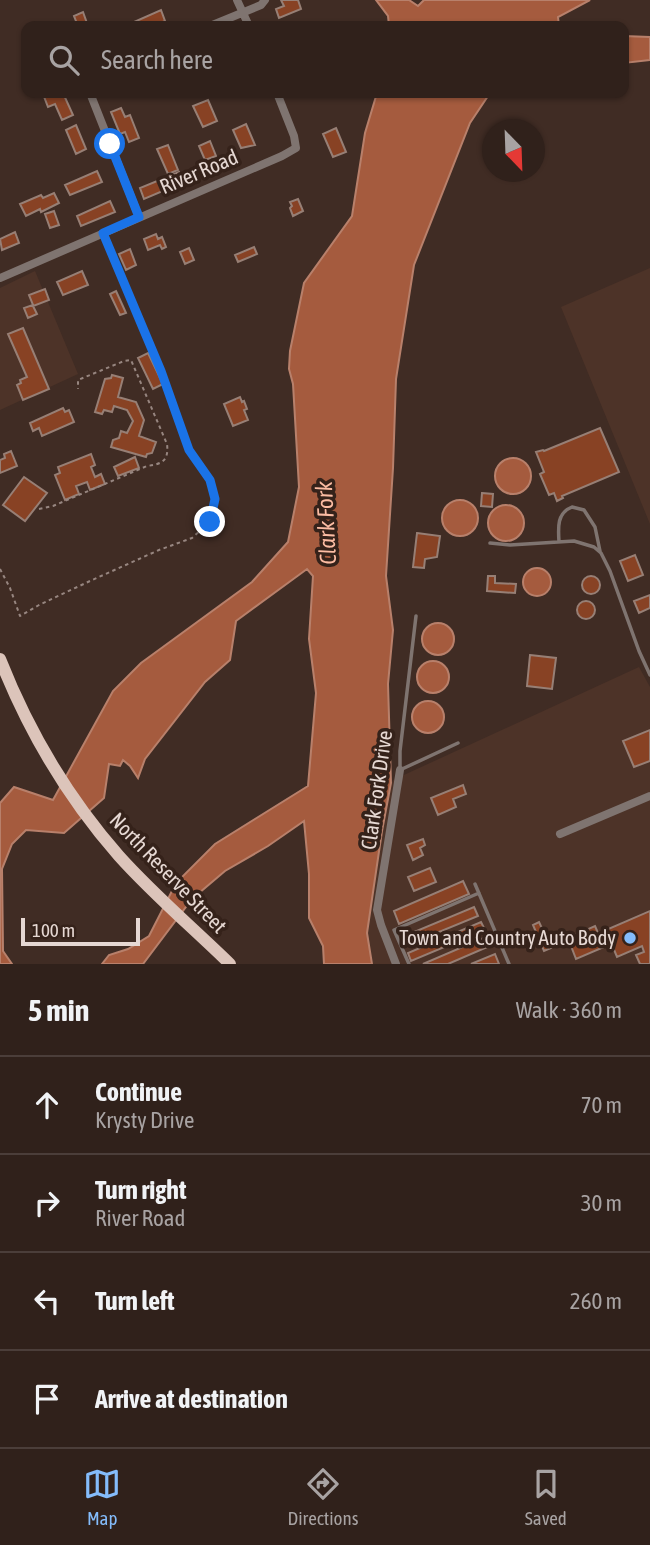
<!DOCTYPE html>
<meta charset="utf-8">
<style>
body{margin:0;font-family:"Asap Condensed",sans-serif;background:#382924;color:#f1f3f6}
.compass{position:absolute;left:482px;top:119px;width:63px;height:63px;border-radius:50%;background:#30211b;box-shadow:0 2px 5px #0004;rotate:157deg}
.scale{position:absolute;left:21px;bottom:18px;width:119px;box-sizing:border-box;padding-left:7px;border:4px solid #e6d8d3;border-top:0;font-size:19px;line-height:24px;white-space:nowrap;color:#e6d8d3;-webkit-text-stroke:5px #35221a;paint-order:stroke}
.stop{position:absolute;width:21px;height:21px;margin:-16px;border:5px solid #1a73e8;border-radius:50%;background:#fff}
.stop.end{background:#1a73e8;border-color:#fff;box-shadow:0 2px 7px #0008}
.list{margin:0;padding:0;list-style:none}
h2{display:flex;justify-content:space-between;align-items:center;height:91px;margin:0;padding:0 28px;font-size:30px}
h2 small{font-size:23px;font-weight:400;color:#a8a3a3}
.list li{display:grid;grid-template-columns:46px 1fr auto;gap:21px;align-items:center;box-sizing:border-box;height:98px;padding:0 28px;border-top:2px solid #4b3e3a}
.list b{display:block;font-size:26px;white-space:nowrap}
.list p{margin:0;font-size:23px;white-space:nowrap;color:#a8a3a3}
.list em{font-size:23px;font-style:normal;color:#a8a3a3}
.icon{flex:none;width:38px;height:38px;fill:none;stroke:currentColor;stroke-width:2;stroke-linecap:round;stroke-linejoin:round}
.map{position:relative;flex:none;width:650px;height:964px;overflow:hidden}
.search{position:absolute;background:#30211b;box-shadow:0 2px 5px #0004;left:21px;right:21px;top:21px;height:77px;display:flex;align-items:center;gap:18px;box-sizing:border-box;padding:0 24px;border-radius:14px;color:#a8a3a3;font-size:26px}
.sheet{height:483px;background:#30211b}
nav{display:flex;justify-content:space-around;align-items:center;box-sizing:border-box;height:98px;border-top:2px solid #4b3e3a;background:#30211b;font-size:19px;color:#a8a3a3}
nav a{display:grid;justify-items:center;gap:4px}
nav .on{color:#84bcfb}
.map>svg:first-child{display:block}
</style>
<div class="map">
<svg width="650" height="964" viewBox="0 0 650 964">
<rect width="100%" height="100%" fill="#402c24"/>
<path fill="#4d3328" d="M 650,268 L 650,524 L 561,307 Z
M 35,271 L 78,374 L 0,410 L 0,288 Z
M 639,667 L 650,687 L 650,964 L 372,964 L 367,933 L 382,831 L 391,783 L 393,780 Z"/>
<path fill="#a55b3e" stroke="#b8806b" stroke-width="2" d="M 376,0 L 409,0 L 418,6 L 424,0 L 590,0 L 558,17 L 559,26 L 389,26 L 388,16 Z
M 624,36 L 650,37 L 650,60 L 624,63 Z
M 377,93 L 490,93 L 470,123 L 414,265 L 396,379 L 393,468 L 386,576 L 393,630 L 388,684 L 391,783 L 382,831 L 367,933 L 372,964 L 324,964 L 323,946 L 309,918 L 309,874 L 304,821 L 268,846 L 225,871 L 192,899 L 143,964 L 102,964 L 109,955 L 128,949 L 149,936 L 176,883 L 215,844 L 308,786 L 316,693 L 309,639 L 313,576 L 307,569 L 236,621 L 230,660 L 205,682 L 145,759 L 138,778 L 130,766 L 123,760 L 120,766 L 109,764 L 104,798 L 64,833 L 26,830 L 12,844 L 2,869 L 3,951 L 12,964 L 0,964 L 0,803 L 14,787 L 53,800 L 113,691 L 141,663 L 252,582 L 288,542 L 299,487 L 293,384 L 289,369 L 290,351 L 304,283 L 352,216 L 365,133 Z
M495 476a18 18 0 1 1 36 0a18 18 0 1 1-36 0Z
M442 518a18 18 0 1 1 36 0a18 18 0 1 1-36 0Z
M488 523a18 18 0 1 1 36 0a18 18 0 1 1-36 0Z
M523 582a14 14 0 1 1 28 0a14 14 0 1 1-28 0Z
M422 639a16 16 0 1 1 32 0a16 16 0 1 1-32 0Z
M417 677a16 16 0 1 1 32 0a16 16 0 1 1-32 0Z
M412 717a16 16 0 1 1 32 0a16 16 0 1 1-32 0Z"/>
<path fill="#884224" stroke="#977f75" stroke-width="2" d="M 281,0 L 298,0 L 301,9 L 279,18 L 276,9 L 284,6 Z
M 161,10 L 165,21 L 153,26 L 136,26 L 134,22 Z
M 83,12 L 88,26 L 78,26 L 74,16 Z
M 47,93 L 63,93 L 73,115 L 62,120 L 55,104 L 48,107 L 43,94 Z
M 208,100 L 217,121 L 203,127 L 193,106 Z
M 121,108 L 125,117 L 130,115 L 139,138 L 129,142 L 125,132 L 120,134 L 111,112 Z
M 246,124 L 255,145 L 241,148 L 233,130 Z
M 76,125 L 86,149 L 76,154 L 66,130 Z
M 336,128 L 346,152 L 333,157 L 323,134 Z
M 210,141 L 216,156 L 205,160 L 199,146 Z
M 168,145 L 178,170 L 168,174 L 157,149 Z
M 97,171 L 102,182 L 70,195 L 65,185 Z
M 179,172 L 184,182 L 144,199 L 140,188 Z
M 54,193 L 59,203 L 41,212 L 40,209 L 26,216 L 20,204 L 41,195 L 43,198 Z
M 298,199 L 303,211 L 293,216 L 290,208 L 292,206 L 290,202 Z
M 110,201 L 115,212 L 81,226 L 77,216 Z
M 54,211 L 59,225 L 50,228 L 45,214 Z
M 15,232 L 19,243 L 2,250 L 0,239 Z
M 156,234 L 158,239 L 162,237 L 166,247 L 162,249 L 160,245 L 148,250 L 144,239 Z
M 254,247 L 257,254 L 238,262 L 235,255 Z
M 189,248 L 194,260 L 185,264 L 180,252 Z
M 130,249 L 136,265 L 126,270 L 119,254 Z
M 82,271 L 88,285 L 63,295 L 57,282 Z
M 45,289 L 49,300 L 33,306 L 37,314 L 28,318 L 24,308 L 33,305 L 29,295 Z
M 116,291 L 126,313 L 120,315 L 110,294 Z
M 23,328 L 49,389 L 23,400 L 17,385 L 21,383 L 20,380 L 27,377 L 8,334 Z
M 148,353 L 163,384 L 153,389 L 138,358 Z
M 112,375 L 123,378 L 118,397 L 136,402 L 144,420 L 139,436 L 156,442 L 152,453 L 147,454 L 146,457 L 111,447 L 113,440 L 119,438 L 121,431 L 127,433 L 133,421 L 127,410 L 114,406 L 112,412 L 104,410 L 102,414 L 95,412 L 105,379 L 111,378 Z
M 240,397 L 242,402 L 244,401 L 247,409 L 244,410 L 248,420 L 233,426 L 224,404 Z
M 63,408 L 65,412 L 69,410 L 74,422 L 42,436 L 39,428 L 33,431 L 30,423 Z
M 600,428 L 619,472 L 562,496 L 563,498 L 557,501 L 554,493 L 549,495 L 540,474 L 544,472 L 536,452 L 543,450 L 544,451 Z
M 11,451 L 17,466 L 0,473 L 0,460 L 5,458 L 4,454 Z
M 91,454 L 95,465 L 91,467 L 95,477 L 101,474 L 105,484 L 90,490 L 87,482 L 76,486 L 79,494 L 65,500 L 55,475 L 60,473 L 58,467 Z
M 135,457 L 139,468 L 118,476 L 114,467 Z
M 24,477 L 47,493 L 25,521 L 3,505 Z
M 482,493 L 493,494 L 492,507 L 481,506 Z
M 417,533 L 440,536 L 437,557 L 425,559 L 424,568 L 413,567 Z
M 635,555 L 643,575 L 628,581 L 620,561 Z
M582 585a9 9 0 1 1 18 0a9 9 0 1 1-18 0Z
M 488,576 L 495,576 L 495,583 L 516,584 L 515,593 L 487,591 Z
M 650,595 L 650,608 L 639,613 L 634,601 Z
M577 610a9 9 0 1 1 18 0a9 9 0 1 1-18 0Z
M 530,655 L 556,658 L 552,689 L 527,686 Z
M 650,730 L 650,761 L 634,767 L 623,741 Z
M 463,785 L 466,794 L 453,799 L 456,807 L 438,815 L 431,798 Z
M 423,839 L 425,845 L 420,848 L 423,855 L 413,860 L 407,845 Z
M 430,868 L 436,882 L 414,891 L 408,877 Z
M 463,881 L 469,894 L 399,924 L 394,911 Z
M 474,907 L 478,916 L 405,946 L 402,937 Z
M 650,911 L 650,964 L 640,964 L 636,955 L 644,952 L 642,946 L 617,957 L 606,930 Z
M 481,922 L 485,930 L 411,961 L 408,953 Z
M 539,922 L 551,948 L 544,951 L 533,925 Z
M 595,926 L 604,947 L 576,959 L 568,938 Z
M 488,936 L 492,945 L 448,964 L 423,964 Z
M 495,954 L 499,964 L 471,964 Z"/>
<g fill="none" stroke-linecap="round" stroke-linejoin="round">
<path stroke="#978680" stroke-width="2" stroke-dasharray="3.5 3.5" stroke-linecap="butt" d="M 39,509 L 53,506 L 147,466 C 162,464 169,461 167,444 L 131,360 L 124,361 L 78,380 L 78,389
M 0,569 L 10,588 L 20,616 L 39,605 L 90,581 L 159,550 L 192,538 L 210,522 L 215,499 L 210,480 L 189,450 L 163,375"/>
<path stroke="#7f7470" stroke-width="3.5" d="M 104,235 L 161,371
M 559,542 C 558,527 557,513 572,507 L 584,510 L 595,527 L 600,551
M 490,543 L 510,545 L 574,541 L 594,547 L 601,553 L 610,571 L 639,651 L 650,675
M 416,616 L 400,751 L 400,770 L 458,743
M 475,884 L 509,964
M 409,964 L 394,930 L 479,893"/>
<path stroke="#7f7470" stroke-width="8" d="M 237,0 L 249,26
M 210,26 L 261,5 L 265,0
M 90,93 L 139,217
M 0,278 L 282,156 L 296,148 L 294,136 L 277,93
M 560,834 L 650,796
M 396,964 L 381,925 L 377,910 L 400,770"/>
<path stroke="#dcc4ba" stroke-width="12" d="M 0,659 C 28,730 68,798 119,856 C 153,894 193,928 230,964"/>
</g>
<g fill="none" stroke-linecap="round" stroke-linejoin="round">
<path stroke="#1a73e8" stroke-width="9" d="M 110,144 L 139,217 L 103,233 L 161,371 L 189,450 L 210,480 L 215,499 L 210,522"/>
</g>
<circle fill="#84bcfb" stroke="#35221a" stroke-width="2.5" cx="630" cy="938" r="7"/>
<g text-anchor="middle" stroke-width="7" stroke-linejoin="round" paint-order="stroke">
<g font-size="21" fill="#e6d8d3" stroke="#35221a">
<text transform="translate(199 172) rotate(-23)" y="7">River Road</text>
<text transform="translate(377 790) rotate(-82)" y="7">Clark Fork Drive</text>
<text transform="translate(168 873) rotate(46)" y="7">North Reserve Street</text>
</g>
<g font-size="21" fill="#e6d8d3" stroke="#35221a" text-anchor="end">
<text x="616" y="945">Town and Country Auto Body</text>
</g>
<g font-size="23" font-style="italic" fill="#fcbca3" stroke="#35221a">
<text transform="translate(326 523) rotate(-93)" y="8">Clark Fork</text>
</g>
</g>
</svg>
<svg class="compass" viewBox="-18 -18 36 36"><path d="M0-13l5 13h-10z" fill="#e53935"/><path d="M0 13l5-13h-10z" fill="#a8a3a3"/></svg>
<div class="scale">100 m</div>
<div class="stop" style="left:110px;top:144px"></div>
<div class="stop end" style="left:210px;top:522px"></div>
<div class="search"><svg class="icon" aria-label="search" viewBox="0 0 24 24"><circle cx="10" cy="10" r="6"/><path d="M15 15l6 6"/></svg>Search here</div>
</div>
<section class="sheet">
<h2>5 min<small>Walk · 360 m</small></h2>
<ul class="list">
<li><svg class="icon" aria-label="ahead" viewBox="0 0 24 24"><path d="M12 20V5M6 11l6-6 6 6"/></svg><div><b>Continue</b><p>Krysty Drive</p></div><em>70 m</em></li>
<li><svg class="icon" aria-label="right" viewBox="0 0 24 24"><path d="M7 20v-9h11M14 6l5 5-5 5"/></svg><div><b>Turn right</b><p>River Road</p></div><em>30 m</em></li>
<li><svg class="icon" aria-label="left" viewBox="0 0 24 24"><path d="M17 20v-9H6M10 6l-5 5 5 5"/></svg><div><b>Turn left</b></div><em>260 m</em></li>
<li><svg class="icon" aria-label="arrive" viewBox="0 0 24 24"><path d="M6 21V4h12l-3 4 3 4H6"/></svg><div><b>Arrive at destination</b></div></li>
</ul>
</section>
<nav>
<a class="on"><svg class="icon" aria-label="map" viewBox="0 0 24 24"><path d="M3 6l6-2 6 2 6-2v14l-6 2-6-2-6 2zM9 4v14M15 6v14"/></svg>Map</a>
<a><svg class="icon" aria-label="directions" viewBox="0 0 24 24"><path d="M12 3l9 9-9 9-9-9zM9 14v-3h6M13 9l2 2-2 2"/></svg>Directions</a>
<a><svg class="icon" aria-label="saved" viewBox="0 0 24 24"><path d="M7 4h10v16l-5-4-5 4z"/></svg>Saved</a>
</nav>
